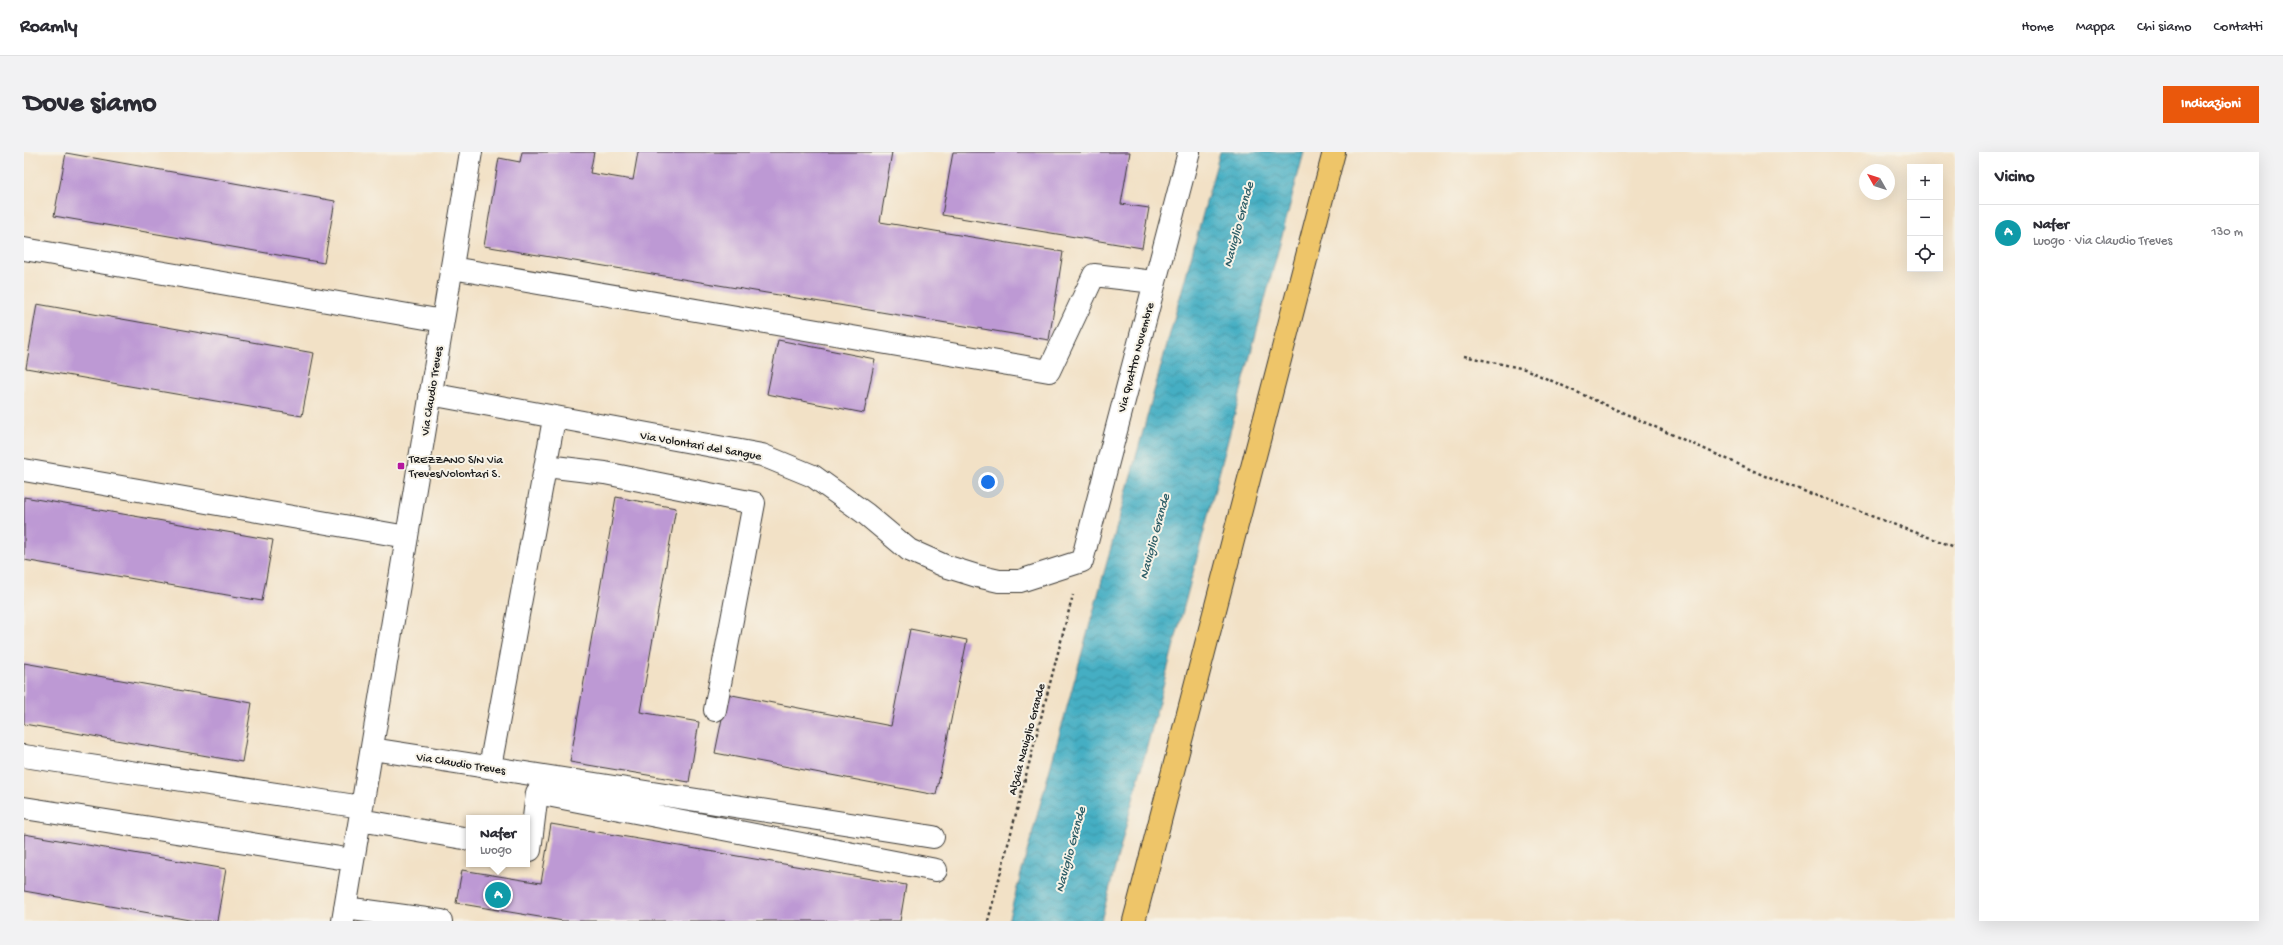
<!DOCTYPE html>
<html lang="it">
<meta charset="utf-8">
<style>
body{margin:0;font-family:"Gochi Hand",sans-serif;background:#f2f2f3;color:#2b2b33}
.controls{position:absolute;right:12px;top:12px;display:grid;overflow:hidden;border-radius:0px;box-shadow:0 4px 16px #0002}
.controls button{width:36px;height:36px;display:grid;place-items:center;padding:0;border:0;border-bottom:1px solid #e1e1e2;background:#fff;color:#2b2b33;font:20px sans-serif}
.compass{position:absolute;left:1835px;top:12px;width:36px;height:36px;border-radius:50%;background:#fff;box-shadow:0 4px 16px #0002;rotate:309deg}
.you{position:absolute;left:964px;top:330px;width:14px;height:14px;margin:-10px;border:3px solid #fff;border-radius:50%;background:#1a73e8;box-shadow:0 0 0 6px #1a73e833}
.badge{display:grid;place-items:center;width:26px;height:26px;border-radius:50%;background:#ea580c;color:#fff;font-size:13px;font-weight:700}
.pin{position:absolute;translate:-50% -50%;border:2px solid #fff;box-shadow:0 1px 4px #0006}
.popup{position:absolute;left:442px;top:663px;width:64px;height:52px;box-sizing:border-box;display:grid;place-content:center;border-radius:0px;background:#fff;filter:drop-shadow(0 1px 3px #0005);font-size:13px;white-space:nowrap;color:#7c7c81}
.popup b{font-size:15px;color:#2b2b33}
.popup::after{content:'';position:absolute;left:50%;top:100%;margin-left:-8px;border:8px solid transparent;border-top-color:#fff}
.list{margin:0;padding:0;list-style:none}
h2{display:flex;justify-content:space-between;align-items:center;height:52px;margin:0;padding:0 16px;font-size:17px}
h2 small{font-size:13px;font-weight:400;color:#7c7c81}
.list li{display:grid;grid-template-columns:26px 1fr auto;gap:12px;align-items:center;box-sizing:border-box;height:56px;padding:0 16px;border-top:1px solid #e1e1e2}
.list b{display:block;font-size:15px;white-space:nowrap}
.list p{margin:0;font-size:13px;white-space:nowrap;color:#7c7c81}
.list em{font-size:13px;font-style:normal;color:#7c7c81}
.icon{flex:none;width:22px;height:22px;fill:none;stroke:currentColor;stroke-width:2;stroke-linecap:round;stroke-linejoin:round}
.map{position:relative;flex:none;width:1931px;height:769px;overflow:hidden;border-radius:0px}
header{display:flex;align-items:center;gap:24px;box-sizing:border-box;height:56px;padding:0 20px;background:#fff;border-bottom:1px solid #e1e1e2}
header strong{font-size:19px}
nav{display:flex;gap:22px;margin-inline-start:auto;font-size:14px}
.intro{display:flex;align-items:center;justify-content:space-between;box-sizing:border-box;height:96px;padding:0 24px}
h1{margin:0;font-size:28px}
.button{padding:10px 18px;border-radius:0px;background:#ea580c;color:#fff;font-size:14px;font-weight:700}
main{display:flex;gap:24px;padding:0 24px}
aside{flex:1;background:#fff;border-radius:0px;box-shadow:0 4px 16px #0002}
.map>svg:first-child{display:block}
</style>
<header>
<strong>Roamly</strong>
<nav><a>Home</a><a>Mappa</a><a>Chi siamo</a><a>Contatti</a></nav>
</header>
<div class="intro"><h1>Dove siamo</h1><a class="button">Indicazioni</a></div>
<main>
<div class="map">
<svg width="1931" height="769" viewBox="0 0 1931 769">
<defs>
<pattern id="water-waves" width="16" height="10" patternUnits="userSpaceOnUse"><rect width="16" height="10" fill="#44aec3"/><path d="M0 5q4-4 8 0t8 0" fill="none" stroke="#388d9e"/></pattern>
</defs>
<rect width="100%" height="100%" fill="#f7f3e8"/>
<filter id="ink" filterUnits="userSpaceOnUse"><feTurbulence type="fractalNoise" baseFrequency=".025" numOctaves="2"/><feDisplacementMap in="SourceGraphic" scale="8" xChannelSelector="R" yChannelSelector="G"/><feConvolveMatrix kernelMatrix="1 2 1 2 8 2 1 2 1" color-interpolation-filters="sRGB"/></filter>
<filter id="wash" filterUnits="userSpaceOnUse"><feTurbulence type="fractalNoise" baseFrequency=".012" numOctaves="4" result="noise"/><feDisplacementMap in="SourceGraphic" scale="16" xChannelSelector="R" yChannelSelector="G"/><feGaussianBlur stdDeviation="0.9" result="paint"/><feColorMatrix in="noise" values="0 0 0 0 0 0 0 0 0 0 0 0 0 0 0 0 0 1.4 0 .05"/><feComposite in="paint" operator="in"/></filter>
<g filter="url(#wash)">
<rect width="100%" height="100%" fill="#f2e1c6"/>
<path fill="url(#water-waves)" stroke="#306570" d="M 1196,0 L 1280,0 L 1077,769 L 984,769 Z"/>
<g id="blocks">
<path fill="#bd99d4" d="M 498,0 L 570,0 L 566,21 L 609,28 L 614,0 L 868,0 L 856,70 L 1039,100 L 1025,188 L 460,94 L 475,6 L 496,10 Z
M 929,0 L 1106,0 L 1097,52 L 1125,56 L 1118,96 L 918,63 Z
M 42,1 L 311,49 L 300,111 L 30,64 Z
M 13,152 L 290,201 L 278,264 L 2,216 Z
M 754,188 L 851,207 L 840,261 L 743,242 Z
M 0,345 L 249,388 L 238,449 L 0,408 Z
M 592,345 L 652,356 L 616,560 L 675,570 L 665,630 L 546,610 Z
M 886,477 L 943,488 L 912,643 L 691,601 L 703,542 L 867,574 Z
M 0,511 L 228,551 L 218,610 L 0,572 Z
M 527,672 L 882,733 L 876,769 L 539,769 L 432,751 L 438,718 L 517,731 Z
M 0,682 L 202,717 L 193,769 L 171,769 L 0,739 Z"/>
</g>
</g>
<g filter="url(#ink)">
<use href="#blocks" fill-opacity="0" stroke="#3c3a36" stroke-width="1"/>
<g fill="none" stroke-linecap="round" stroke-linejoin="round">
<g stroke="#3c3a36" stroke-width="24">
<path id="minor" d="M 0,97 L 419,169
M 428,116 L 1025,219 L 1070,123 L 1130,130
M 406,242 L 738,303 L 789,324 L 842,362 L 885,398 L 921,414 L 953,424 L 975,429 L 996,429 L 1058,409 L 1165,0
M 522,314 L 581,321 L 730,351 L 691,558
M 0,318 L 383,385
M 348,597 L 909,685
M 0,604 L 338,655
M 466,615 L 530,267
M 0,656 L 329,708
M 336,668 L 445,687
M 503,697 L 506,698 L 513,641 L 912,718
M 321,756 L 417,769
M 319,769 L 447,0"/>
</g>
<g stroke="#3c3a36" stroke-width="24">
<path id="major" d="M 1110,769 L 1310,0"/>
</g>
<path stroke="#3c3a36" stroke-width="2.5" stroke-dasharray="3 3" stroke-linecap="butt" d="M 1440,204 L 1501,217 L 1750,328 L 1931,395
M 964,769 L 1049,443"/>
<use href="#minor" stroke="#fff" stroke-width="22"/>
<use href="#major" stroke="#eec569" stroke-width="22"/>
</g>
</g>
<rect fill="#b5179e" stroke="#f7f3e8" stroke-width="1.5" x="373" y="310" width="8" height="8" rx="2"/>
<g text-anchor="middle" stroke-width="4" stroke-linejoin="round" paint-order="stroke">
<g font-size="12" fill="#1c1c1c" stroke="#f7f3e8">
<text transform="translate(1111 205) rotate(-75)" y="4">Via Quattro Novembre</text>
<text transform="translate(407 239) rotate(-81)" y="4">Via Claudio Treves</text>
<text transform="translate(677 293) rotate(10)" y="4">Via Volontari del Sangue</text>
<text transform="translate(1002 587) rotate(-75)" y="4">Alzaia Naviglio Grande</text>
<text transform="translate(437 611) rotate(9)" y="4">Via Claudio Treves</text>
</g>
<g font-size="12" fill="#1c1c1c" stroke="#f7f3e8" text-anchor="start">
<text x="385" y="311">TREZZANO S/N Via<tspan x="385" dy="14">Treves/Volontari S.</tspan></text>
</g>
<g font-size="13" font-style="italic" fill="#2e5e67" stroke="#f7f3e8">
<text transform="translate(1213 72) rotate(-75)" y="5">Naviglio Grande</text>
<text transform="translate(1129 384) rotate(-75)" y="5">Naviglio Grande</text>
<text transform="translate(1045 697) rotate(-75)" y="5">Naviglio Grande</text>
</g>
</g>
</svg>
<div class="controls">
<button>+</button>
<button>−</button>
<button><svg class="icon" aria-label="locate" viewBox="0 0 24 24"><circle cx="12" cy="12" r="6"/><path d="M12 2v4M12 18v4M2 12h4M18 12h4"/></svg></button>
</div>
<svg class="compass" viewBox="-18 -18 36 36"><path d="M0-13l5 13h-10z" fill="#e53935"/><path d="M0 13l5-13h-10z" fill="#7c7c81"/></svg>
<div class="you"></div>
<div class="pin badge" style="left:474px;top:743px;background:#0f9aa8">A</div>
<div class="popup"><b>Nafer</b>Luogo</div>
</div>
<aside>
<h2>Vicino<small></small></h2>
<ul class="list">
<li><span class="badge" style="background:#0f9aa8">A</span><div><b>Nafer</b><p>Luogo · Via Claudio Treves</p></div><em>130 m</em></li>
</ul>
</aside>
</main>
